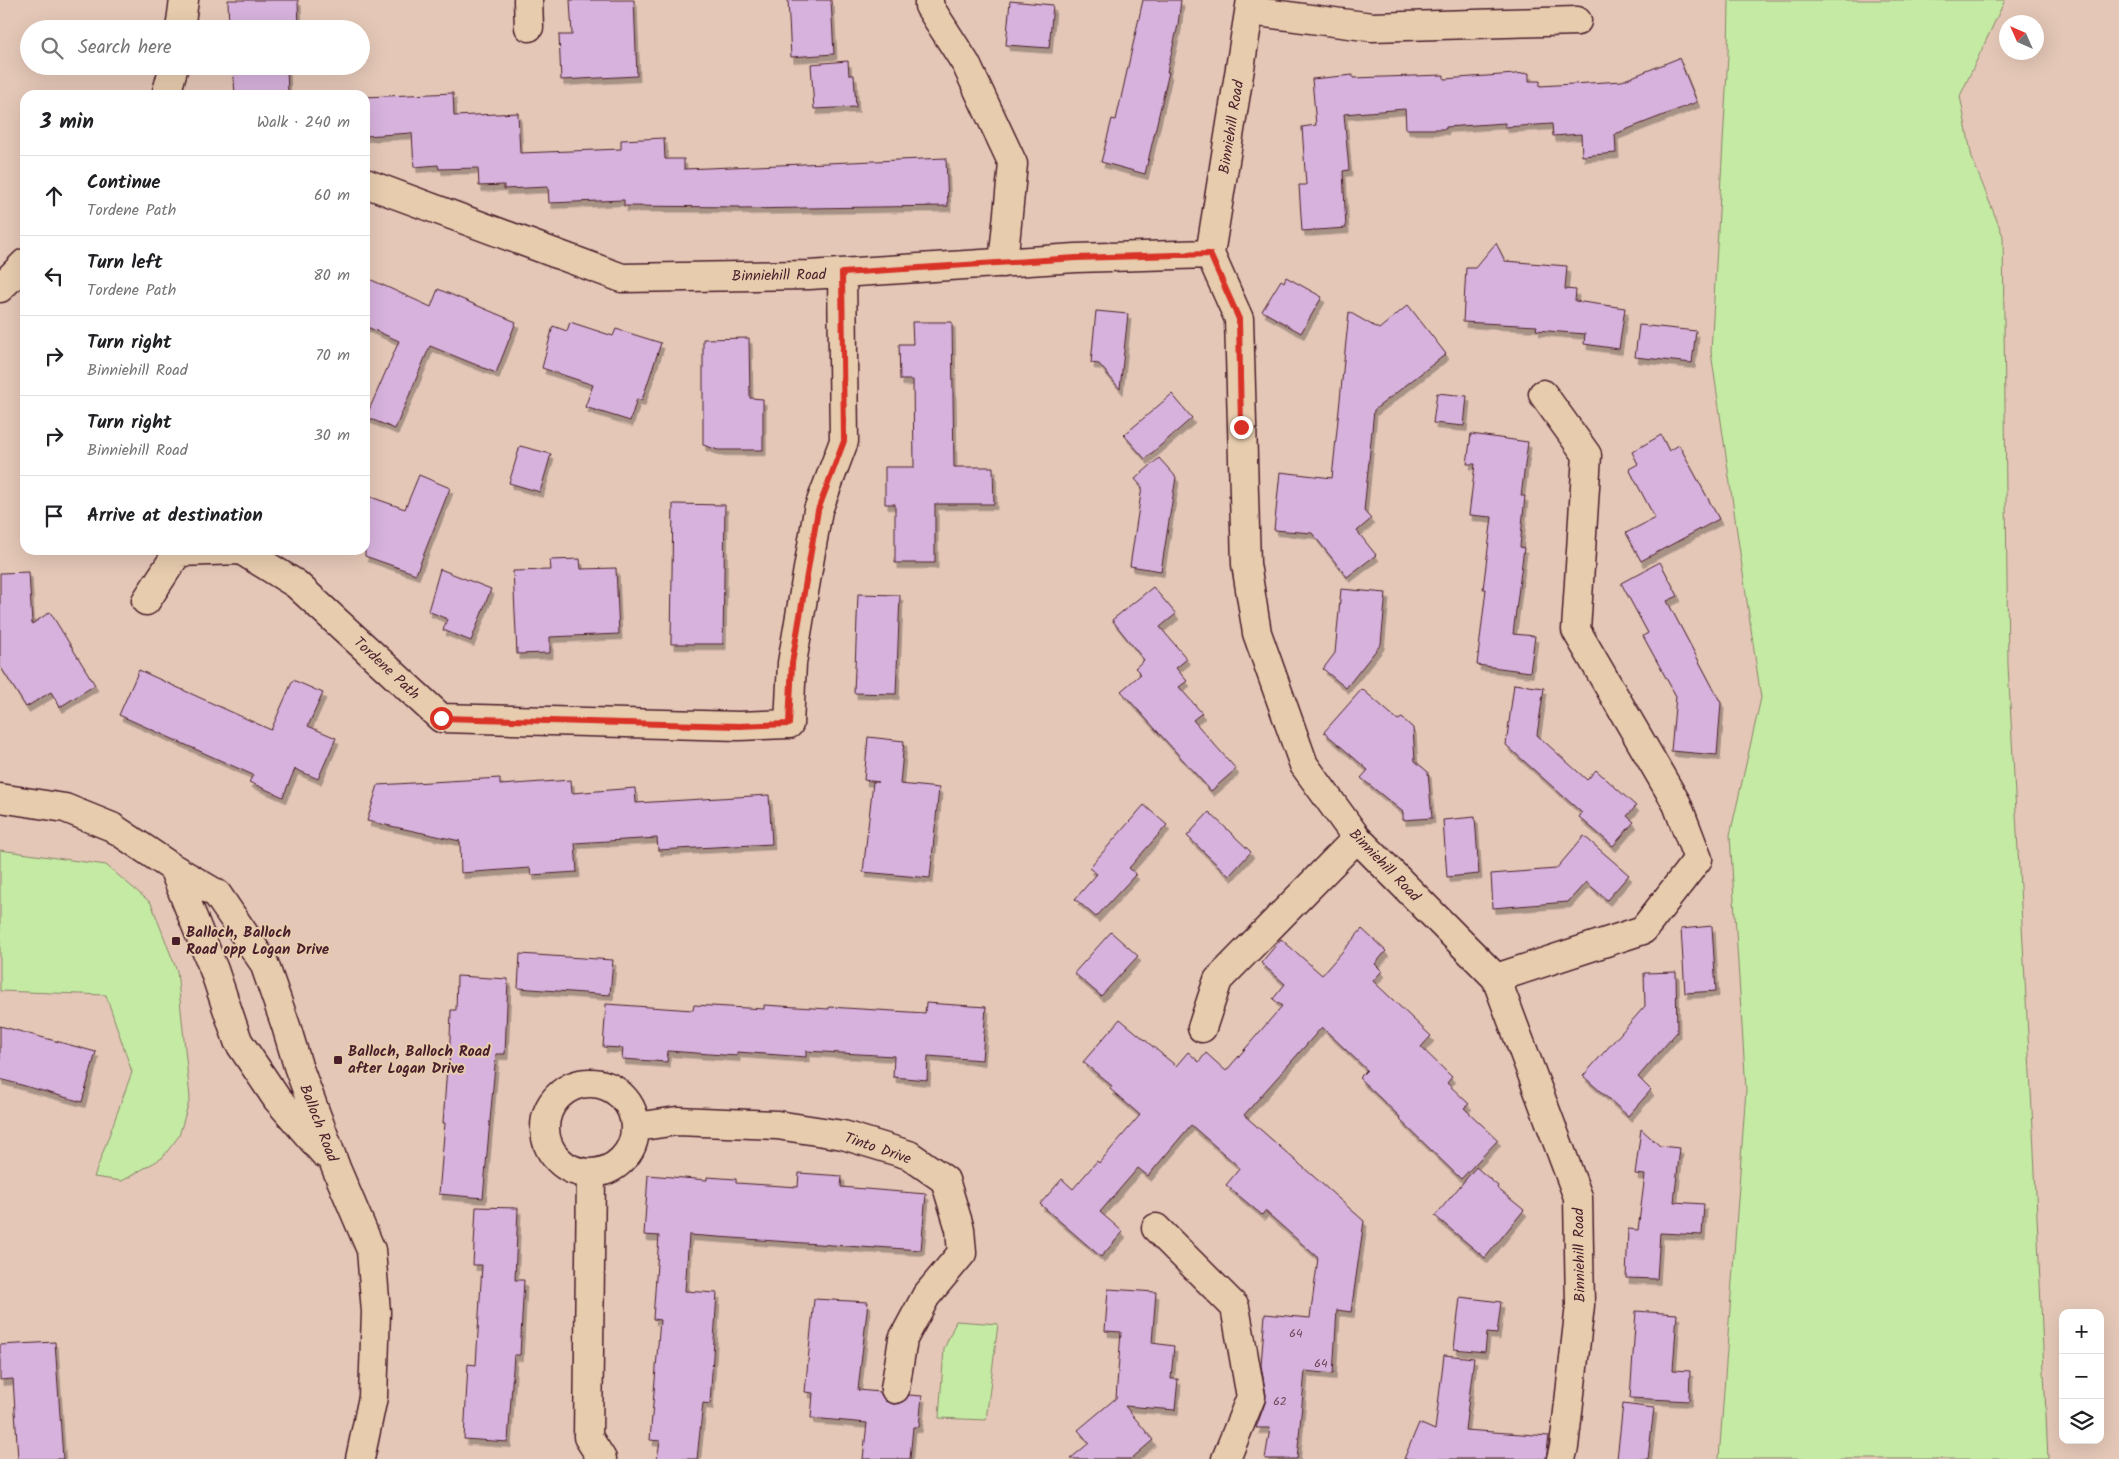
<!DOCTYPE html>
<meta charset="utf-8">
<style>
body{margin:0;font-family:Kalam,sans-serif;background:#f6f6f6;color:#202124}
.controls{position:absolute;right:15px;bottom:15px;display:grid;overflow:hidden;border-radius:10px;box-shadow:0 5px 20px #0002}
.controls button{width:45px;height:45px;display:grid;place-items:center;padding:0;border:0;border-bottom:1px solid #e0e0e0;background:#fff;color:#202124;font:25px sans-serif}
.compass{position:absolute;left:1999px;top:15px;width:45px;height:45px;border-radius:50%;background:#fff;box-shadow:0 5px 20px #0002;rotate:315deg}
.stop{position:absolute;width:15px;height:15px;margin:-11px;border:4px solid #d93025;border-radius:50%;background:#fff}
.stop.end{background:#d93025;border-color:#fff;box-shadow:0 1px 5px #0008}
.list{margin:0;padding:0;list-style:none}
h2{display:flex;justify-content:space-between;align-items:center;height:65px;margin:0;padding:0 20px;font-size:21px}
h2 small{font-size:16px;font-weight:400;color:#757577}
.list li{display:grid;grid-template-columns:32px 1fr auto;gap:15px;align-items:center;box-sizing:border-box;height:80px;padding:0 20px;border-top:1px solid #e0e0e0}
.list b{display:block;font-size:19px;white-space:nowrap}
.list p{margin:0;font-size:16px;white-space:nowrap;color:#757577}
.list em{font-size:16px;font-style:normal;color:#757577}
.icon{flex:none;width:28px;height:28px;fill:none;stroke:currentColor;stroke-width:2;stroke-linecap:round;stroke-linejoin:round}
.map{position:relative;flex:none;width:2119px;height:1459px;overflow:hidden}
.search{position:absolute;background:#fff;box-shadow:0 5px 20px #0002;left:20px;top:20px;width:350px;height:55px;display:flex;align-items:center;gap:12px;box-sizing:border-box;padding:0 18px;border-radius:28px;color:#757577;font-size:19px}
.panel{position:absolute;background:#fff;box-shadow:0 5px 20px #0002;left:20px;top:90px;width:350px;height:465px;border-radius:15px}
.map>svg:first-child{display:block}
</style>
<div class="map">
<svg width="2119" height="1459" viewBox="0 0 2119 1459">
<defs>
<filter id="shadow"><feDropShadow dx="3" dy="5.5" stdDeviation="0" flood-color="#0004"/></filter>
</defs>
<rect width="100%" height="100%" fill="#e4c7b7"/>
<filter id="ink" filterUnits="userSpaceOnUse"><feTurbulence type="fractalNoise" baseFrequency=".02" numOctaves="2"/><feDisplacementMap in="SourceGraphic" scale="10" xChannelSelector="R" yChannelSelector="G"/><feConvolveMatrix kernelMatrix="1 2 1 2 8 2 1 2 1" color-interpolation-filters="sRGB"/></filter>
<g filter="url(#ink)">
<path fill="#c5eaa4" stroke="#888468" d="M 1729,0 L 2005,0 L 1960,96 L 1972,158 L 2003,236 L 2008,665 L 2033,1129 L 2048,1459 L 1719,1459 L 1746,1090 L 1730,835 L 1761,698 L 1711,352 L 1728,55 Z
M 0,850 L 106,865 L 151,903 L 177,971 L 190,1098 L 179,1136 L 162,1158 L 122,1181 L 94,1177 L 132,1072 L 106,995 L 0,991 Z
M 956,1321 L 998,1324 L 986,1420 L 939,1418 L 944,1349 Z"/>
<path fill="#d6b2dc" stroke="#4a1f2b" filter="url(#shadow)" d="M 228,0 L 298,0 L 299,29 L 229,29 Z
M 570,0 L 634,0 L 637,76 L 561,80 L 559,35 L 572,35 Z
M 788,0 L 831,0 L 834,54 L 791,57 Z
M 1143,0 L 1181,0 L 1178,25 L 1167,72 L 1169,72 L 1145,174 L 1101,162 L 1112,119 L 1116,120 Z
M 1010,1 L 1053,5 L 1049,48 L 1006,45 Z
M 1679,58 L 1697,102 L 1615,134 L 1616,153 L 1582,156 L 1581,134 L 1553,136 L 1552,124 L 1505,127 L 1505,123 L 1446,127 L 1446,129 L 1406,129 L 1405,109 L 1344,114 L 1349,170 L 1343,171 L 1346,228 L 1302,231 L 1299,185 L 1306,185 L 1302,127 L 1316,125 L 1312,79 L 1353,75 L 1353,78 L 1444,75 L 1444,79 L 1529,73 L 1529,81 L 1540,81 L 1540,86 L 1622,81 Z
M 848,61 L 849,75 L 854,75 L 856,107 L 814,109 L 811,64 Z
M 233,66 L 287,66 L 288,95 L 235,95 Z
M 453,93 L 454,116 L 518,113 L 520,153 L 621,149 L 621,140 L 664,138 L 665,159 L 684,159 L 684,169 L 946,158 L 948,206 L 740,209 L 740,207 L 624,206 L 624,200 L 549,203 L 548,187 L 504,189 L 504,185 L 479,186 L 478,168 L 439,169 L 438,165 L 414,167 L 412,133 L 365,136 L 365,97 Z
M 1496,243 L 1505,261 L 1567,266 L 1565,289 L 1576,290 L 1575,301 L 1625,308 L 1619,349 L 1584,344 L 1585,334 L 1536,330 L 1537,326 L 1463,322 L 1466,268 L 1475,268 Z
M 365,277 L 431,307 L 438,289 L 516,322 L 496,373 L 430,346 L 395,429 L 366,417 L 399,341 L 365,326 Z
M 1286,277 L 1322,297 L 1301,333 L 1262,311 L 1281,280 L 1284,282 Z
M 1408,305 L 1446,354 L 1374,410 L 1364,511 L 1371,519 L 1357,531 L 1376,555 L 1347,577 L 1312,533 L 1274,530 L 1280,472 L 1332,478 L 1349,312 L 1379,329 Z
M 1096,311 L 1128,314 L 1120,389 L 1099,364 L 1091,363 Z
M 570,322 L 613,336 L 616,329 L 661,343 L 642,400 L 637,399 L 630,421 L 585,407 L 593,385 L 542,368 L 553,326 L 567,331 Z
M 912,322 L 952,322 L 954,467 L 993,467 L 994,504 L 935,504 L 935,563 L 895,563 L 895,504 L 885,504 L 885,467 L 914,467 L 913,380 L 900,380 L 899,344 L 913,344 Z
M 1639,325 L 1696,331 L 1692,363 L 1635,357 Z
M 749,338 L 750,398 L 763,399 L 763,450 L 718,450 L 703,445 L 703,339 Z
M 1437,393 L 1467,396 L 1464,426 L 1433,423 Z
M 1172,394 L 1192,418 L 1145,459 L 1124,435 Z
M 1471,434 L 1528,442 L 1521,496 L 1525,496 L 1520,547 L 1524,548 L 1513,634 L 1535,636 L 1530,672 L 1477,665 L 1486,589 L 1483,589 L 1492,517 L 1469,515 L 1475,464 L 1467,464 Z
M 1661,435 L 1669,451 L 1679,445 L 1719,519 L 1641,561 L 1626,533 L 1655,518 L 1629,469 L 1638,464 L 1632,452 Z
M 520,446 L 551,454 L 540,492 L 509,483 Z
M 1159,458 L 1176,477 L 1161,571 L 1130,566 L 1142,487 L 1135,479 Z
M 419,475 L 450,488 L 416,574 L 365,556 L 365,495 L 405,509 Z
M 673,504 L 725,505 L 723,644 L 671,644 Z
M 580,559 L 581,569 L 616,568 L 619,634 L 550,637 L 550,653 L 517,654 L 513,571 L 551,570 L 550,560 Z
M 1660,562 L 1678,596 L 1667,601 L 1721,703 L 1717,755 L 1671,751 L 1676,696 L 1643,636 L 1648,633 L 1621,583 Z
M 440,569 L 491,589 L 471,641 L 443,630 L 447,619 L 428,611 Z
M 29,572 L 32,624 L 50,612 L 95,685 L 60,707 L 51,692 L 26,707 L 0,666 L 0,573 Z
M 1153,587 L 1176,614 L 1160,627 L 1187,659 L 1176,668 L 1187,681 L 1179,687 L 1202,713 L 1193,720 L 1236,769 L 1211,791 L 1121,691 L 1141,674 L 1135,668 L 1144,660 L 1112,620 Z
M 1341,589 L 1386,593 L 1381,644 L 1346,688 L 1323,669 L 1335,653 Z
M 858,594 L 900,595 L 896,694 L 854,693 Z
M 139,670 L 271,730 L 293,680 L 323,693 L 308,726 L 336,738 L 318,779 L 295,769 L 283,797 L 249,782 L 253,775 L 119,715 Z
M 1514,684 L 1544,688 L 1537,735 L 1587,780 L 1596,770 L 1636,806 L 1627,816 L 1634,822 L 1613,846 L 1579,817 L 1582,813 L 1506,745 Z
M 1362,689 L 1398,720 L 1402,718 L 1413,728 L 1415,761 L 1428,772 L 1432,818 L 1403,820 L 1403,812 L 1361,778 L 1368,770 L 1324,732 Z
M 868,737 L 904,741 L 900,784 L 939,788 L 930,878 L 863,872 L 873,782 L 879,782 L 864,780 Z
M 500,778 L 500,785 L 571,780 L 572,793 L 635,788 L 636,803 L 769,795 L 772,844 L 658,850 L 657,838 L 575,843 L 577,872 L 531,875 L 530,868 L 461,873 L 460,841 L 367,821 L 378,785 Z
M 1144,805 L 1167,825 L 1129,868 L 1136,874 L 1096,917 L 1075,899 L 1097,874 L 1089,868 Z
M 1209,812 L 1251,852 L 1229,876 L 1187,836 Z
M 1475,817 L 1479,874 L 1447,877 L 1443,820 Z
M 1584,836 L 1629,875 L 1607,900 L 1586,882 L 1568,902 L 1493,908 L 1491,874 L 1556,869 Z
M 1712,926 L 1716,991 L 1685,993 L 1681,929 Z
M 1362,929 L 1386,951 L 1375,964 L 1382,971 L 1373,981 L 1431,1036 L 1421,1047 L 1452,1077 L 1447,1083 L 1469,1104 L 1464,1108 L 1498,1140 L 1461,1179 L 1399,1119 L 1400,1117 L 1359,1078 L 1367,1070 L 1322,1027 L 1244,1115 L 1364,1221 L 1351,1312 L 1337,1310 L 1333,1374 L 1305,1371 L 1297,1459 L 1265,1459 L 1270,1428 L 1256,1428 L 1265,1403 L 1266,1395 L 1261,1365 L 1265,1314 L 1310,1318 L 1318,1258 L 1265,1211 L 1262,1215 L 1226,1185 L 1240,1168 L 1191,1125 L 1148,1176 L 1138,1168 L 1100,1212 L 1123,1232 L 1101,1257 L 1040,1204 L 1062,1179 L 1073,1189 L 1097,1161 L 1099,1163 L 1140,1115 L 1110,1089 L 1112,1086 L 1083,1062 L 1120,1019 L 1176,1066 L 1188,1052 L 1199,1062 L 1206,1053 L 1226,1071 L 1282,1006 L 1273,999 L 1285,984 L 1261,963 L 1281,939 L 1322,975 Z
M 1111,932 L 1138,956 L 1101,996 L 1074,973 Z
M 520,954 L 613,960 L 610,995 L 518,988 Z
M 1676,972 L 1677,1032 L 1638,1077 L 1651,1090 L 1628,1116 L 1583,1076 L 1645,1006 L 1644,973 Z
M 457,976 L 508,979 L 505,1054 L 496,1054 L 483,1198 L 439,1194 L 445,1123 L 443,1123 L 447,1067 L 449,1068 L 451,1010 L 456,1010 Z
M 926,1003 L 986,1007 L 982,1060 L 928,1056 L 927,1080 L 893,1077 L 894,1056 L 806,1051 L 806,1057 L 737,1052 L 737,1056 L 668,1051 L 667,1062 L 622,1059 L 623,1048 L 603,1047 L 606,1004 L 693,1010 L 694,1005 L 764,1009 L 764,1005 L 829,1009 L 829,1007 L 925,1013 Z
M 0,1026 L 96,1052 L 82,1102 L 0,1079 Z
M 1641,1129 L 1660,1146 L 1680,1148 L 1674,1202 L 1704,1204 L 1702,1235 L 1660,1233 L 1657,1279 L 1626,1278 L 1628,1229 L 1638,1230 L 1645,1175 L 1635,1174 Z
M 1476,1167 L 1498,1186 L 1497,1188 L 1524,1210 L 1485,1258 L 1435,1216 Z
M 799,1173 L 842,1176 L 841,1187 L 926,1194 L 921,1250 L 875,1247 L 875,1248 L 689,1235 L 685,1291 L 717,1293 L 710,1404 L 703,1403 L 697,1459 L 657,1459 L 660,1441 L 650,1440 L 660,1320 L 653,1319 L 659,1236 L 644,1235 L 648,1175 L 707,1180 L 707,1177 L 736,1179 L 736,1183 L 798,1187 Z
M 476,1207 L 518,1208 L 515,1280 L 524,1280 L 520,1355 L 514,1355 L 508,1442 L 464,1439 L 468,1364 L 476,1365 L 482,1265 L 473,1265 Z
M 1108,1289 L 1156,1292 L 1152,1343 L 1174,1346 L 1171,1379 L 1178,1379 L 1175,1410 L 1125,1406 L 1153,1440 L 1131,1459 L 1070,1459 L 1089,1443 L 1078,1430 L 1116,1398 L 1121,1332 L 1105,1331 Z
M 1460,1297 L 1501,1302 L 1497,1334 L 1487,1333 L 1485,1352 L 1454,1349 Z
M 814,1299 L 868,1302 L 858,1390 L 880,1392 L 885,1401 L 893,1404 L 901,1403 L 909,1395 L 922,1396 L 919,1427 L 913,1427 L 910,1459 L 863,1459 L 867,1423 L 811,1418 L 813,1393 L 805,1392 Z
M 1636,1311 L 1677,1314 L 1673,1370 L 1690,1371 L 1689,1401 L 1630,1398 Z
M 55,1342 L 63,1459 L 18,1459 L 13,1379 L 0,1380 L 0,1345 Z
M 1444,1355 L 1474,1358 L 1465,1430 L 1549,1436 L 1546,1459 L 1404,1459 L 1419,1423 L 1435,1430 Z
M 1623,1404 L 1654,1408 L 1648,1459 L 1617,1459 Z"/>
<g fill="none" stroke-linecap="round" stroke-linejoin="round">
<g stroke="#4a1f2b" stroke-width="31">
<path id="minor" d="M 528,0 L 529,27
M 929,0 L 929,6 L 966,64 L 1013,164 L 1003,263
M 1250,11 L 1372,27 L 1577,21
M 180,29 L 184,0
M 166,95 L 174,66
M 365,183 L 622,278 L 809,275 L 1076,258 L 1210,254 L 1239,319 L 1246,564 L 1257,633 L 1304,765 L 1357,838 L 1496,978 L 1578,1197 L 1580,1305 L 1564,1447 L 1561,1459
M 1210,254 L 1251,0
M 0,288 L 25,263
M 146,601 L 178,552 L 241,550 L 296,584 L 441,718 L 739,726 L 789,724 L 792,663 L 818,510 L 844,441 L 842,273
M 1496,978 L 1643,930 L 1698,859 L 1677,804 L 1576,630 L 1587,455 L 1543,394
M 1202,1028 L 1218,980 L 1357,838
M545 1128a45 45 0 1 1 90 0a45 45 0 1 1-90 0Z
M 636,1127 L 677,1121 L 777,1125 L 843,1135 L 909,1155 L 945,1180 L 960,1229 L 962,1253 L 926,1296 L 903,1339 L 895,1389
M 591,1174 L 588,1437 L 602,1459
M 1156,1228 L 1235,1307 L 1251,1397 L 1226,1459"/>
</g>
<g stroke="#4a1f2b" stroke-width="31">
<path id="tertiary" d="M 0,798 L 65,808 L 112,827 L 173,868 L 217,894 L 264,963 L 286,1026 L 298,1066 L 336,1168 L 371,1250 L 376,1312 L 373,1397 L 360,1459
M 173,868 L 214,970 L 238,1041 L 277,1099 L 324,1153"/>
</g>
<use href="#minor" stroke="#e7ccae" stroke-width="28"/>
<use href="#tertiary" stroke="#e7ccae" stroke-width="28"/>
</g>
</g>
<g fill="none" stroke-linecap="round" stroke-linejoin="round" filter="url(#ink)">
<path stroke="#d93025" stroke-width="6" d="M 441,718 L 739,726 L 789,724 L 792,663 L 818,510 L 844,441 L 842,273 L 1076,258 L 1210,254 L 1239,319 L 1241,427"/>
</g>
<g fill="#4a1f2b" stroke="#e7ccae" stroke-width="2">
<rect x="171" y="936" width="10" height="10" rx="2.5"/>
<rect x="333" y="1055" width="10" height="10" rx="2.5"/>
</g>
<g text-anchor="middle" stroke-width="4" stroke-linejoin="round" paint-order="stroke">
<g font-size="12" fill="#6d4457">
<text x="1296" y="1337">64</text>
<text x="1321" y="1367">64</text>
<text x="1280" y="1405">62</text>
</g>
<g font-size="15" fill="#4a1f2b" stroke="#e7ccae">
<text transform="translate(1231 127) rotate(-81)" y="5">Binniehill Road</text>
<text transform="translate(779 275) rotate(-1)" y="5">Binniehill Road</text>
<text transform="translate(387 668) rotate(43)" y="5">Tordene Path</text>
<text transform="translate(1385 865) rotate(46)" y="5">Binniehill Road</text>
<text transform="translate(319 1123) rotate(69)" y="5">Balloch Road</text>
<text transform="translate(878 1148) rotate(19)" y="5">Tinto Drive</text>
<text transform="translate(1579 1255) rotate(-91)" y="5">Binniehill Road</text>
</g>
<g font-size="15" font-weight="bold" fill="#4a1f2b" stroke="#e7ccae" text-anchor="start">
<text x="186" y="937">Balloch, Balloch<tspan x="186" dy="17">Road opp Logan Drive</tspan></text>
<text x="348" y="1056">Balloch, Balloch Road<tspan x="348" dy="17">after Logan Drive</tspan></text>
</g>
</g>
</svg>
<div class="controls">
<button>+</button>
<button>−</button>
<button><svg class="icon" aria-label="layers" viewBox="0 0 24 24"><path d="M12 4l9 5-9 5-9-5zM3 14l9 5 9-5"/></svg></button>
</div>
<svg class="compass" viewBox="-18 -18 36 36"><path d="M0-13l5 13h-10z" fill="#e53935"/><path d="M0 13l5-13h-10z" fill="#757577"/></svg>
<div class="stop" style="left:441px;top:718px"></div>
<div class="stop end" style="left:1241px;top:427px"></div>
<div class="search"><svg class="icon" aria-label="search" viewBox="0 0 24 24"><circle cx="10" cy="10" r="6"/><path d="M15 15l6 6"/></svg>Search here</div>
<section class="panel">
<h2>3 min<small>Walk · 240 m</small></h2>
<ul class="list">
<li><svg class="icon" aria-label="ahead" viewBox="0 0 24 24"><path d="M12 20V5M6 11l6-6 6 6"/></svg><div><b>Continue</b><p>Tordene Path</p></div><em>60 m</em></li>
<li><svg class="icon" aria-label="left" viewBox="0 0 24 24"><path d="M17 20v-9H6M10 6l-5 5 5 5"/></svg><div><b>Turn left</b><p>Tordene Path</p></div><em>80 m</em></li>
<li><svg class="icon" aria-label="right" viewBox="0 0 24 24"><path d="M7 20v-9h11M14 6l5 5-5 5"/></svg><div><b>Turn right</b><p>Binniehill Road</p></div><em>70 m</em></li>
<li><svg class="icon" aria-label="right" viewBox="0 0 24 24"><path d="M7 20v-9h11M14 6l5 5-5 5"/></svg><div><b>Turn right</b><p>Binniehill Road</p></div><em>30 m</em></li>
<li><svg class="icon" aria-label="arrive" viewBox="0 0 24 24"><path d="M6 21V4h12l-3 4 3 4H6"/></svg><div><b>Arrive at destination</b></div></li>
</ul>
</section>
</div>
